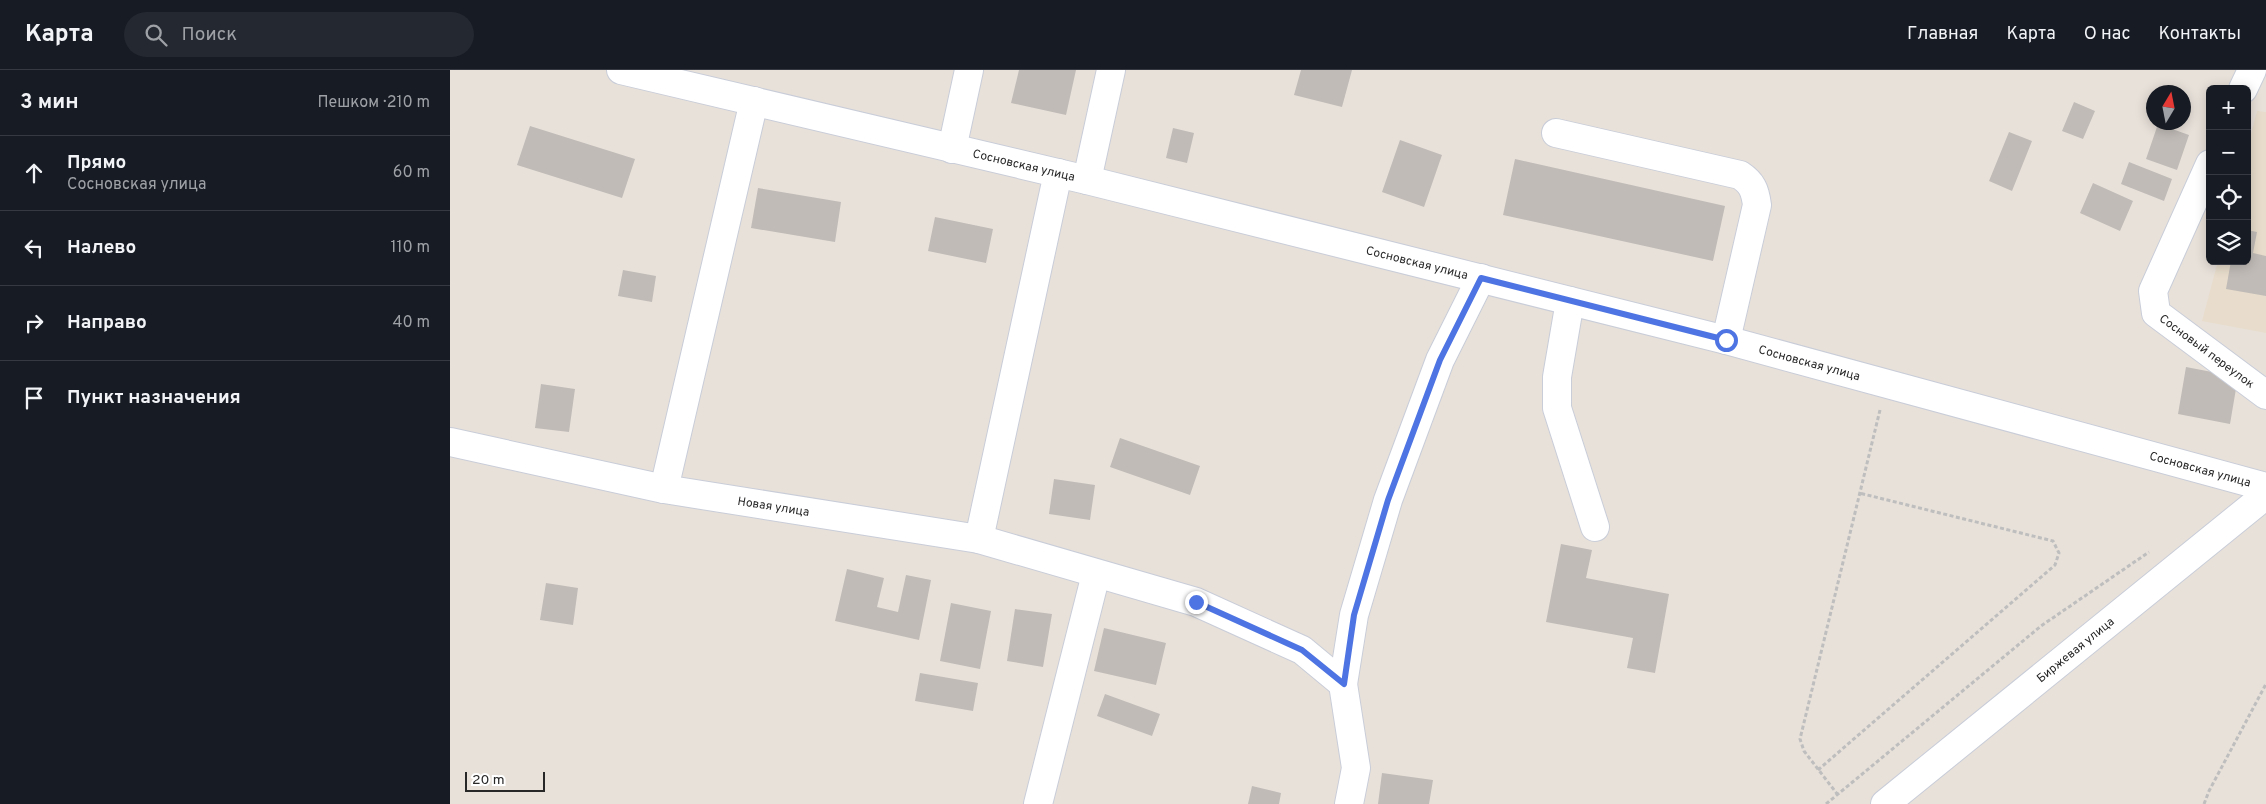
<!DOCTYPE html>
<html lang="ru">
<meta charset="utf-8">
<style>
body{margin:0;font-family:Overpass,sans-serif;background:#242831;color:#f1f3f6}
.controls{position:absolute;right:15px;top:15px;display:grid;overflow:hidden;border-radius:8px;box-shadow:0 2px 12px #0003}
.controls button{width:45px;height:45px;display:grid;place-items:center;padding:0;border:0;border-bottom:1px solid #363941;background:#171b24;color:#f1f3f6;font:25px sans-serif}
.compass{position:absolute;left:1696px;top:15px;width:45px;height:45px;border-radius:50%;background:#171b24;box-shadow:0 2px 12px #0003;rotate:10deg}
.scale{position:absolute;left:15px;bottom:12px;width:80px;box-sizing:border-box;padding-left:5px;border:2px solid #272727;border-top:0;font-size:14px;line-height:18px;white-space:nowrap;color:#272727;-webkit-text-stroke:4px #fff;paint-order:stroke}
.stop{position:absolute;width:15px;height:15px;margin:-11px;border:4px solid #4d74e2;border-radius:50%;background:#fff}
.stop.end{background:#4d74e2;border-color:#fff;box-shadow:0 1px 5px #0008}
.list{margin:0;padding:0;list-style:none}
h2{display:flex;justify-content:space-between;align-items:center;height:65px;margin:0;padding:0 20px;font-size:21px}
h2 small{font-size:16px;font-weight:400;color:#9ea1a6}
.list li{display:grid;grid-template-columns:32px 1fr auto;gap:15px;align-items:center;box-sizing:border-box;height:75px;padding:0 20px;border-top:1px solid #363941}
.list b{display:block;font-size:19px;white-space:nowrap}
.list p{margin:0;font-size:16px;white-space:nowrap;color:#9ea1a6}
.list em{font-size:16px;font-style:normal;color:#9ea1a6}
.icon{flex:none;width:28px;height:28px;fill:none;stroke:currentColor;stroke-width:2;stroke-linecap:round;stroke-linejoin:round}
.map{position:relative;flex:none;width:1816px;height:734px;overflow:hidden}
header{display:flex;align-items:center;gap:30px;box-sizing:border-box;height:70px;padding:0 25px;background:#171b24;border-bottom:1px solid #363941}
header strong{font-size:24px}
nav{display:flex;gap:28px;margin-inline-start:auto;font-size:18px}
.search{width:350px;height:45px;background:#242831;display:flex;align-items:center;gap:12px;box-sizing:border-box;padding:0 18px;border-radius:28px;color:#9ea1a6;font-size:19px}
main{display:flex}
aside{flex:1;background:#171b24}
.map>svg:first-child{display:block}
</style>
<header>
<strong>Карта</strong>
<div class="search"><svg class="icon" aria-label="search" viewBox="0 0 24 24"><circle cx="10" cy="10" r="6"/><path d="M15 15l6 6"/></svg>Поиск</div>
<nav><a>Главная</a><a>Карта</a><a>О нас</a><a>Контакты</a></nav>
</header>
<main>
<aside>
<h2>3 мин<small>Пешком · 210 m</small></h2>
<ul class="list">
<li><svg class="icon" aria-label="ahead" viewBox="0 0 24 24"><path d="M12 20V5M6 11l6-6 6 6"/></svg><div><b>Прямо</b><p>Сосновская улица</p></div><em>60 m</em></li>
<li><svg class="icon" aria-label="left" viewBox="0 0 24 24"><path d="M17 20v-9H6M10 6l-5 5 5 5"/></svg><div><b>Налево</b></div><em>110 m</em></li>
<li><svg class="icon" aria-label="right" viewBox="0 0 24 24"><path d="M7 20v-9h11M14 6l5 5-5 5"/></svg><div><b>Направо</b></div><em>40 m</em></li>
<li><svg class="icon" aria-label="arrive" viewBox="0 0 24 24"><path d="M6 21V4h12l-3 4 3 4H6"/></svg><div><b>Пункт назначения</b></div></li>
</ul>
</aside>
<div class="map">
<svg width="1816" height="734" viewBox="0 0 1816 734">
<rect width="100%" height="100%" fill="#e8e1da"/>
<path fill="#e8ddcc" d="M 1807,41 L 1816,42 L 1816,263 L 1752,251 L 1768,191 L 1797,191 L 1797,79 Z"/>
<path fill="#c0bbb7" d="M 569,0 L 626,0 L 616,45 L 561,33 Z
M 851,0 L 902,0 L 892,37 L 844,25 Z
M 1624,32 L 1645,41 L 1633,69 L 1612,61 Z
M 1708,54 L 1739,65 L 1727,100 L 1696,89 Z
M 80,56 L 185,89 L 172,128 L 67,95 Z
M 723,58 L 744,63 L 737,93 L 716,88 Z
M 1559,62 L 1582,71 L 1562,121 L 1539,111 Z
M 950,70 L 992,85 L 974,137 L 932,122 Z
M 1065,89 L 1275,136 L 1263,191 L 1053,145 Z
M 1679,92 L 1722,109 L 1714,131 L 1671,114 Z
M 1643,113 L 1683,131 L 1670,161 L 1630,143 Z
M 308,118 L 391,132 L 385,172 L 301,158 Z
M 485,147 L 543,159 L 536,193 L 478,181 Z
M 1797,160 L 1807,162 L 1803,183 L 1816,186 L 1816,226 L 1776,219 L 1781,191 L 1797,191 Z
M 173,200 L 206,206 L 202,232 L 168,226 Z
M 1736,297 L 1788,307 L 1780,354 L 1728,344 Z
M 91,314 L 125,319 L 119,362 L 85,358 Z
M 670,368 L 750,396 L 740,425 L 660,397 Z
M 604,409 L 645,415 L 640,450 L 599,444 Z
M 1111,474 L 1142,480 L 1136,508 L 1219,524 L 1205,603 L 1177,598 L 1183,568 L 1096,552 Z
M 397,499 L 434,508 L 427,537 L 448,542 L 456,505 L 481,510 L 469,570 L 385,551 Z
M 96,513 L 128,518 L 123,555 L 90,550 Z
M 501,533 L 541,541 L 530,599 L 490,591 Z
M 565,539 L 602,544 L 593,597 L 557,591 Z
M 654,558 L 716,573 L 706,615 L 644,601 Z
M 470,603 L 528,613 L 523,641 L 465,631 Z
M 655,624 L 710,644 L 702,666 L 647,646 Z
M 932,703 L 983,710 L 979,734 L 928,734 Z
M 802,716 L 831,723 L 829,734 L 798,734 Z"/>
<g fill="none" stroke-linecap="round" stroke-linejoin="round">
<g stroke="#c9cdd8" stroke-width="30">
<g id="minor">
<path id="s1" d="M 171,0 L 637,110 L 1276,270 L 1816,417"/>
<path d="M 1793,19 L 1802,0"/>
<path d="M 1106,63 L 1290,105 C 1302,113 1305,120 1307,135 L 1276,270"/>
<path d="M 502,79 L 519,0"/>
<path id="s2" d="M 1760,94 L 1703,221 L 1706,243 L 1816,325"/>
<path d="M 637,110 L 661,0"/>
<path d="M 1120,231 L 1107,307 L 1107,338 L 1145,457"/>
<path id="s3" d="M 0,372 L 214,419 L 529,469 L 746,532 L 852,580 L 893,614 L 906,698 L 899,734"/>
<path d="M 214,419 L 304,31"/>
<path d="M 529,469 L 608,103"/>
<path d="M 893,614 L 904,545 L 938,430 L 990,290 L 1031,208"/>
<path d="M 588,734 L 646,504"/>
<path id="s4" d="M 1435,734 L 1816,425"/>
</g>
</g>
<path stroke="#bebebe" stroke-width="3" stroke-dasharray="4 2.5" stroke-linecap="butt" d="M 1368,700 L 1605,495 L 1609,483 L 1603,471 L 1409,423
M 1388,725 L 1354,681 L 1350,669 L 1430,340
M 1376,734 L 1591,556 L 1699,482
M 1754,734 L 1759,721 L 1816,614"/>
<use href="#minor" stroke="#fff" stroke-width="28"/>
</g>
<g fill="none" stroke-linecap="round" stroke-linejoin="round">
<path stroke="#4d74e2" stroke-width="6" d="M 746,532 L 852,580 L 894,614 L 904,545 L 938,430 L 990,290 L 1031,208 L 1276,270"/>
</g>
<g text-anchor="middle" stroke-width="4" stroke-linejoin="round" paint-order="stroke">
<g font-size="12" fill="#272727" stroke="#fff">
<text dy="4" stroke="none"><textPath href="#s1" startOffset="414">Сосновская улица</textPath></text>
<text dy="4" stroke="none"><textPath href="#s1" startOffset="819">Сосновская улица</textPath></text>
<text dy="4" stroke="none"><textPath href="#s2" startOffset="225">Сосновый переулок</textPath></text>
<text dy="4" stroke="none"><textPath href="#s1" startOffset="1224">Сосновская улица</textPath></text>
<text dy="4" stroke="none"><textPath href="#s1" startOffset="1629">Сосновская улица</textPath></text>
<text dy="4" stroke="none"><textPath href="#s3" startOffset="330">Новая улица</textPath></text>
<text dy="4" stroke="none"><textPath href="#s4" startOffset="245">Биржевая улица</textPath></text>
</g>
</g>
</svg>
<div class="controls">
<button>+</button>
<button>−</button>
<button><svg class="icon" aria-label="locate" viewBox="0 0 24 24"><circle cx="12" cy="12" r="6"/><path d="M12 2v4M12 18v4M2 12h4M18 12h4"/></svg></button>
<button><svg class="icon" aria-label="layers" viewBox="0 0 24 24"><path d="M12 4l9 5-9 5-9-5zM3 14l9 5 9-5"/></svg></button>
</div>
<svg class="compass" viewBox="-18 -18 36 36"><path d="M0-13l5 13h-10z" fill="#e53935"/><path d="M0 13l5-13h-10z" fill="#9ea1a6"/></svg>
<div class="scale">20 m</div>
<div class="stop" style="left:1276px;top:270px"></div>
<div class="stop end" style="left:746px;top:532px"></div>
</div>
</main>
